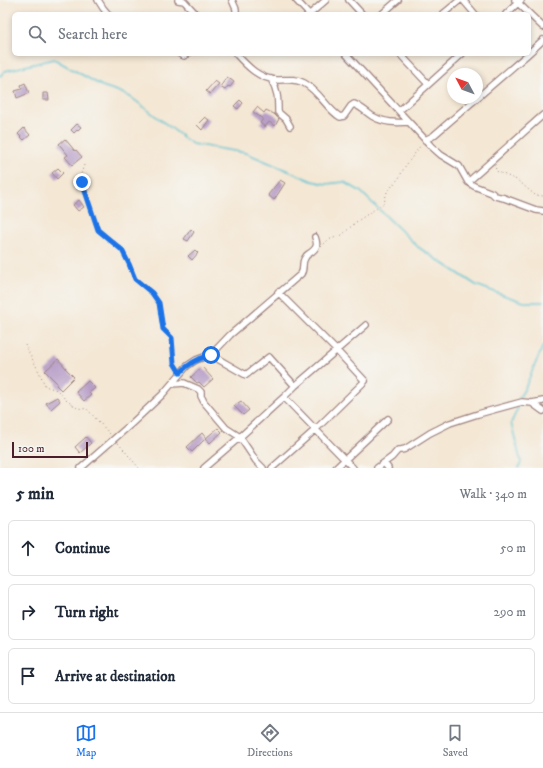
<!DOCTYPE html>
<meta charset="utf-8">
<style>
body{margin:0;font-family:"IM FELL DW Pica",serif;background:#f2f2f3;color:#1f2937}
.compass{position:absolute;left:447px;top:68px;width:36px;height:36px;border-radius:50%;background:#fff;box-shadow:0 2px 6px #0003;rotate:311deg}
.scale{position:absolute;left:12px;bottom:10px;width:76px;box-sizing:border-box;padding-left:4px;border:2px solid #4a1f2b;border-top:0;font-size:11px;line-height:14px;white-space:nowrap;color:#4a1f2b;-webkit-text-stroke:3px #f6f6f2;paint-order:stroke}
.stop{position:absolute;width:12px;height:12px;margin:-9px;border:3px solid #1a73e8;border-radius:50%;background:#fff}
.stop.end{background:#1a73e8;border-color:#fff;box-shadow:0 1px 4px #0008}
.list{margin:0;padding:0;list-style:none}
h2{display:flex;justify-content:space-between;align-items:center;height:52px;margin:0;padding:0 16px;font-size:17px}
h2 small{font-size:13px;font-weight:400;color:#747a83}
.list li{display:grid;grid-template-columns:26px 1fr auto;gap:12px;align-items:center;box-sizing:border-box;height:56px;margin:0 8px 8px;padding:0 8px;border:1px solid #e0e1e3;border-radius:6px}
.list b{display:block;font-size:15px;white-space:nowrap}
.list em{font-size:13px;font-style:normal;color:#747a83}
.icon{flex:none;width:22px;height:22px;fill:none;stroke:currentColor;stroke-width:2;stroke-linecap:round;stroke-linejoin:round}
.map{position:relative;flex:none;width:543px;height:468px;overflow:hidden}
.search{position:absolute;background:#fff;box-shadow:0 2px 6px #0003;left:12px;right:12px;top:12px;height:44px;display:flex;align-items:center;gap:10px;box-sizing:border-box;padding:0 14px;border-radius:6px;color:#747a83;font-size:15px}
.sheet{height:244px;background:#fff}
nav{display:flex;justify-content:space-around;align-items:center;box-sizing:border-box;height:56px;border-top:1px solid #e0e1e3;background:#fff;font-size:11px;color:#747a83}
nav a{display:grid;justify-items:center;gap:2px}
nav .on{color:#1a73e8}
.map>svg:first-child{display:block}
</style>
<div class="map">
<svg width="543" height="468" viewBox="0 0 543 468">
<rect width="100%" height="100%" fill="#f6f6f2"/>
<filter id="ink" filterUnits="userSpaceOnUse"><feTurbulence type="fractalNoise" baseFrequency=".025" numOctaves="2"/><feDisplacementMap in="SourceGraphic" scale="8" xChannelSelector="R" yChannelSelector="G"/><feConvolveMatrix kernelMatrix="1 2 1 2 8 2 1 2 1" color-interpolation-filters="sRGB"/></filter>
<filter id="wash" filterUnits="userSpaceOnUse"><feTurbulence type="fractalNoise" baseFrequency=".012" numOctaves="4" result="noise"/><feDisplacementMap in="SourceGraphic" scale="16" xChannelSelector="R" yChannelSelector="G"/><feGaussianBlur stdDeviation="0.9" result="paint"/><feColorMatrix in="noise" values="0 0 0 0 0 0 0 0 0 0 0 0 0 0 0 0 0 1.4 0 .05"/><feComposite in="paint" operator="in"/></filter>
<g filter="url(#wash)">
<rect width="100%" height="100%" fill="#f4e7d4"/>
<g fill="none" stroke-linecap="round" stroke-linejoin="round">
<path stroke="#57c2d2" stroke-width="1.5" d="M 0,76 L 5,71 L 54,59 L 102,86 L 120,92 L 132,98 L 192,144 L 246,153 L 312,181 L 326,184 L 344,182 L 360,191 L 418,247 L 476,285 L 503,295 L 524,302 L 543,302
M 519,398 L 525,388 L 543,346
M 518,408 L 511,423 L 521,462 L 519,468"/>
</g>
<g id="blocks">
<path fill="#b89fc8" d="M 227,77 L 234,82 L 230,87 L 228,86 L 225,90 L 220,87 Z
M 215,81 L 219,84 L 210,94 L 206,91 Z
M 25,83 L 29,93 L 17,98 L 15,91 L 22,89 L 21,85 Z
M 43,93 L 48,93 L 49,100 L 43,100 Z
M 240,100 L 243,103 L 238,109 L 234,106 Z
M 257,107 L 264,113 L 266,110 L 274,114 L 279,119 L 275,126 L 269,122 L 265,127 L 260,123 L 263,119 L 253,112 Z
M 205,117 L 209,120 L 202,130 L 197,125 Z
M 77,124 L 81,127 L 77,131 L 77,130 L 74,133 L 71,130 Z
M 24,128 L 30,135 L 24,140 L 18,134 Z
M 65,139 L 75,151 L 76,150 L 82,157 L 72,165 L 65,157 L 68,155 L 59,144 Z
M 58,168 L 63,173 L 57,179 L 52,173 Z
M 280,180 L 285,183 L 274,200 L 268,195 Z
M 79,200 L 84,207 L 78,211 L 73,205 Z
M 191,229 L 194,232 L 188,241 L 184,239 Z
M 195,250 L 198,253 L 192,260 L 188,256 Z
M 58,359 L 66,368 L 65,368 L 74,377 L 61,390 L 56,385 L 57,383 L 45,371 Z
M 202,367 L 213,379 L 204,387 L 199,382 L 197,383 L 191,377 Z
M 88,381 L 95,388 L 89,393 L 91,395 L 84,401 L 76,392 Z
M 57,397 L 60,401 L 51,409 L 46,403 Z
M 241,401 L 249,410 L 243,415 L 234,406 Z
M 218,428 L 222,432 L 210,443 L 206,438 Z
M 202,433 L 206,438 L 192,452 L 187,447 Z
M 86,437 L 91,443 L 80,453 L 75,447 Z"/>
</g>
</g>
<g filter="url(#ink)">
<use href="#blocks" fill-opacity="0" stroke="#9f8380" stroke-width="1"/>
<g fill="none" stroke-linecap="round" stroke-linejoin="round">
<g stroke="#9f8380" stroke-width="8">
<path id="street" d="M 98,0 L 103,8 L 108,14
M 178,0 L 184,1 L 196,14
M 232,0 L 236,9 L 236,14
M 296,0 L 309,14
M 349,0 L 362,14
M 463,0 L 475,14
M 515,0 L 543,27
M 310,14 L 326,0
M 382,14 L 398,0
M 443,14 L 460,0
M 506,14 L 521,0
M 529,53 L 543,40
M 180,54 L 184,56 L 187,54
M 236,54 C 247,66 259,79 277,80 C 286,80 295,78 304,83 C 319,91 326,108 340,117 L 344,116 L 351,106 L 354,104 C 361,107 366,112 372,116 C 384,123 396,123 409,122
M 346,54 L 432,147 L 441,155 L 459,166 L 468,182 L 474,186 L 492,193 L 495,196 L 504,198 L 536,210 L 543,211
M 400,54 L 428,84
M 271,79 C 278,91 278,99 278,112 L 286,119 L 290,126
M 399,111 L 462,54
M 425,140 L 433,136 L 528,54
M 468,182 L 543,115
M 211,355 L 246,375 L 269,357 L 295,386
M 172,384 L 184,383 L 198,389 L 201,392 L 201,396 L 204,402 L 226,428 L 240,437 L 256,461 L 263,468
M 284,397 L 353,468
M 532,403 L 543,401
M 384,463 L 388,468
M 81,468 L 130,425 L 162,395 L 187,366 L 196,360 L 204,357 L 211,355 L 230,335 L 301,274 C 305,268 301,263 305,258 C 306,255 307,255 310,253 C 317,248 318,245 315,237
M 204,468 L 240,437 L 284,397 L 295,386 L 366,325
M 272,468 L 315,430 L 365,381 L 337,351 L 278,292
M 336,468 L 388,419
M 377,468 L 392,457 L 398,450 L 401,450 L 405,449 L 430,433 L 450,423 L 478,414 L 522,402 L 532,403 L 543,411"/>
</g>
<path stroke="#9f8380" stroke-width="1" stroke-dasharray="1 3" stroke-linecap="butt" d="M 495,164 L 496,171 L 517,180 L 535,195 L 543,196
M 84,165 L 81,174 L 82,182 L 98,230 L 122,250 L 129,263 L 135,279 L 152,293 L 159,303 L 163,329 L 172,338 L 174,363 L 178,369
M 321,247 L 328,240 L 342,235 L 356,222 L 384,203 L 387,192 L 399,178 L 404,168 L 421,145
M 25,345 C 32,359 40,372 45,386 L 57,390 L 66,400 L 77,408 L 87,409 L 110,434
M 118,443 L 139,468"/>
<use href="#street" stroke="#fff" stroke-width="5.5"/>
</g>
</g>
<g fill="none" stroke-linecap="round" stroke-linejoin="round" filter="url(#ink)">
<path stroke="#1a73e8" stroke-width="5" d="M 82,182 L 98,230 L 122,250 L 129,264 L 135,279 L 152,293 L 159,303 L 163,329 L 172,338 L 174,363 L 180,373 C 188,364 199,358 211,355"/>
</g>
</svg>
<svg class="compass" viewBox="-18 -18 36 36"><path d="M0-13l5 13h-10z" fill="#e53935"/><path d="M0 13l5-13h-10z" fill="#747a83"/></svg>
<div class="scale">100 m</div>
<div class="stop" style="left:211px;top:355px"></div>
<div class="stop end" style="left:82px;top:182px"></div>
<div class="search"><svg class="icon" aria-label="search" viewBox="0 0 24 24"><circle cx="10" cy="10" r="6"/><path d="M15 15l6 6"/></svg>Search here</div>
</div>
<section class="sheet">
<h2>5 min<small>Walk · 340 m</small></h2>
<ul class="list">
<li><svg class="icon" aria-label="ahead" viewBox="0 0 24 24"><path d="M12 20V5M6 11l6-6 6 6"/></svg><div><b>Continue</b></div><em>50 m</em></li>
<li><svg class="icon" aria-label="right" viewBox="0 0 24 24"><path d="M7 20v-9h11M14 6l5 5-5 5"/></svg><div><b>Turn right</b></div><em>290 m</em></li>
<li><svg class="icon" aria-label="arrive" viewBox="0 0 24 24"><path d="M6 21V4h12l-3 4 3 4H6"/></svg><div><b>Arrive at destination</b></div></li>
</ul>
</section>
<nav>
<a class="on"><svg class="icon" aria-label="map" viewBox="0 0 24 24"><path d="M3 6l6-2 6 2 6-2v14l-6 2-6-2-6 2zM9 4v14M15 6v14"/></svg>Map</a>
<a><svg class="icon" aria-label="directions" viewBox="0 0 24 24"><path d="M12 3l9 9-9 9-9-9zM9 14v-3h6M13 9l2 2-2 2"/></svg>Directions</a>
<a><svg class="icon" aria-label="saved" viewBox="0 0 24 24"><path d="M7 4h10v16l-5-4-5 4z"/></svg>Saved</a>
</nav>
